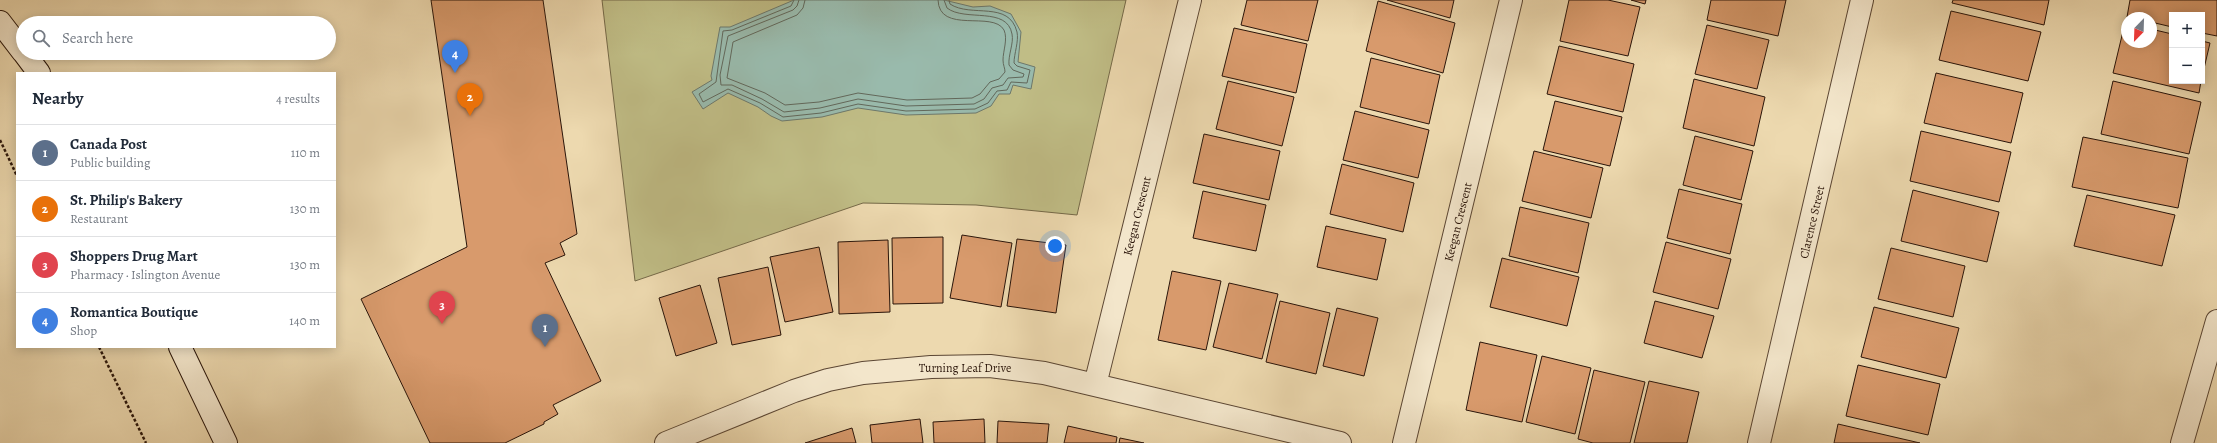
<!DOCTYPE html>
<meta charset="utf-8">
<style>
body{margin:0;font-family:Alegreya,serif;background:#f2f2f3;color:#1f2937}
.controls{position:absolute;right:12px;top:12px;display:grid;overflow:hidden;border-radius:0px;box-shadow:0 2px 10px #0003}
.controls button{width:36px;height:36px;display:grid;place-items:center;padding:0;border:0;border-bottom:1px solid #e0e1e3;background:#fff;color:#1f2937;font:20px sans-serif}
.compass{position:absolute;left:2121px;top:12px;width:36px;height:36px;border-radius:50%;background:#fff;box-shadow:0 2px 10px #0003;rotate:203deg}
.you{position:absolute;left:1055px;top:246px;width:14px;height:14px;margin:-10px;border:3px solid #fff;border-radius:50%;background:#1a73e8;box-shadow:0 0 0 6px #1a73e833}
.badge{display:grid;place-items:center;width:26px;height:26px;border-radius:50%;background:#111827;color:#fff;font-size:13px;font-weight:700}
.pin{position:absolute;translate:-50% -33px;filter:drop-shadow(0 1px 2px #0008)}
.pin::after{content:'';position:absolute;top:21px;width:14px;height:12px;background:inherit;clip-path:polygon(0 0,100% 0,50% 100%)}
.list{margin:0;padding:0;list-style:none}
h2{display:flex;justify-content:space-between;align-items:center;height:52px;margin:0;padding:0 16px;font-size:17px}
h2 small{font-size:13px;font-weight:400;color:#747a83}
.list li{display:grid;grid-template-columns:26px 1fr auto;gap:12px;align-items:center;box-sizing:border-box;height:56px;padding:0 16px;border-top:1px solid #e0e1e3}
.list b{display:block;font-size:15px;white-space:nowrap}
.list p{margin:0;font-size:13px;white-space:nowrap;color:#747a83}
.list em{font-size:13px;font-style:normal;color:#747a83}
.icon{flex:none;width:22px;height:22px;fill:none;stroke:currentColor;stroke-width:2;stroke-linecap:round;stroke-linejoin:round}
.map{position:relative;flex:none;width:2217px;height:443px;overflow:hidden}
.search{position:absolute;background:#fff;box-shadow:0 2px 10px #0003;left:16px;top:16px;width:320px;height:44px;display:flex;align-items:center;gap:10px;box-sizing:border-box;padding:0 14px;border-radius:22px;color:#747a83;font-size:15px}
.panel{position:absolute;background:#fff;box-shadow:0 2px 10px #0003;left:16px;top:72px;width:320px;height:276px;border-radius:0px}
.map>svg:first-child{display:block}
</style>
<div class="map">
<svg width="2217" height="443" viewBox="0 0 2217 443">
<rect width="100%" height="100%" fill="#edd9af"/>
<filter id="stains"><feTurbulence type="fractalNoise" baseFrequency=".005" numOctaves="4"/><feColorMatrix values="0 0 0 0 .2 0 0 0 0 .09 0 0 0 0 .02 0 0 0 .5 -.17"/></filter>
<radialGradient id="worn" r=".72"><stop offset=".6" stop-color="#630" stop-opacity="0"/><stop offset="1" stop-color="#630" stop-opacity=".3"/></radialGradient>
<path fill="#c0bd86" stroke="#756948" d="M 602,0 L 1126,0 L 1077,215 L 976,205 L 863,203 L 635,281 Z"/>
<path fill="#99baac" stroke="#6d786b" d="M 794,0 L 944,0 L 973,7 L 990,6 L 1011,14 L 1021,32 L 1018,62 L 1035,67 L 1031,89 L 1013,85 L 1010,94 L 999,94 L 991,106 L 976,113 L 906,115 L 858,108 L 822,117 L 782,121 L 771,116 L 758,107 L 728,93 L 703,109 L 692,92 L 712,80 L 711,76 L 720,27 L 730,27 Z"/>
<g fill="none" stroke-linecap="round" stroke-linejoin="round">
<path stroke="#62685b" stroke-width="1" d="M 794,0 L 791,6 L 732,30 L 723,31 L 716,82 L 699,94 L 703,102 L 728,89 L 760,103 L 783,117 L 821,113 L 858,104 L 906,111 L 975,109 L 988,103 L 997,91 L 1007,90 L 1011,82 L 1027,83 L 1030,70 L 1017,66 L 1014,63 C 1014,54 1019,41 1017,32 C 1009,0 971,18 950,4 L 949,0
M 799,0 L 797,6 L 793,10 L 728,36 L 720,75 L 721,85 L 732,85 L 762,99 L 784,112 L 820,108 L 858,99 L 906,106 L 974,104 L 984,99 L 992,88 L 1003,85 L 1008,78 L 1023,77 L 1024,74 L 1013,70 L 1009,65 C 1008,55 1014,43 1012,34 C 1007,6 965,22 947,8 L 944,0
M 805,0 L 803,8 L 797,15 L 733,42 L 727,78 L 765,93 L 785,105 L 819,102 L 858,93 L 907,100 L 972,98 L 980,94 L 990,82 L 999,79 L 1005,72 C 1005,68 1003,65 1003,60 C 1003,51 1008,39 1004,30 C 993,10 939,35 938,0"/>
</g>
<path fill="#d89a6c" stroke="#2a150a" d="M 431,0 L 543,0 L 577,234 L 560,243 L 565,255 L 545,263 L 601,381 L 553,405 L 558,414 L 544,422 L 544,424 L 505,443 L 430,443 L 361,299 L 467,247 Z
M 1247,0 L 1318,0 L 1308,41 L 1241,25 Z
M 1387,0 L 1454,0 L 1450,18 Z
M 1569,0 L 1608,0 L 1640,7 L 1628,56 L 1560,41 Z
M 1631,0 L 1646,0 L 1645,4 Z
M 1711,0 L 1786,0 L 1778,36 L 1707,20 Z
M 1953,0 L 2049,0 L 2044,25 L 1952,3 Z
M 2130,0 L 2217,0 L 2217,36 L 2202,33 L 2202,15 L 2172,15 L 2172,27 L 2151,22 L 2151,18 L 2127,17 Z
M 1378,1 L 1455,23 L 1443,73 L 1366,51 Z
M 1951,11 L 2041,32 L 2028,81 L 1939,60 Z
M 2125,23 L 2127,23 L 2127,42 L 2151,42 L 2151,29 L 2172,34 L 2172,81 L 2201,81 L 2199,93 L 2113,73 Z
M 1707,25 L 1769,40 L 1757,89 L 1695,74 Z
M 1234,28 L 1307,44 L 1296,93 L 1222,76 Z
M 2202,41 L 2210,43 L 2202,77 Z
M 1559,46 L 1634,64 L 1623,112 L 1547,94 Z
M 1371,58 L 1440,75 L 1429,124 L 1360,107 Z
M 1936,73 L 2023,93 L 2011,143 L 1924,123 Z
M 1694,79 L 1765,97 L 1754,146 L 1683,128 Z
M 1228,81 L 1294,97 L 1282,146 L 1216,129 Z
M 2113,81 L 2201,102 L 2189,154 L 2101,134 Z
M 1555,101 L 1622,117 L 1610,166 L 1543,150 Z
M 1355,111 L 1429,130 L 1418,178 L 1343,160 Z
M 1921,131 L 2011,152 L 1999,202 L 1910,181 Z
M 1204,134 L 1280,151 L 1269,200 L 1193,183 Z
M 1695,136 L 1753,151 L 1741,200 L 1683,185 Z
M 2083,137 L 2188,158 L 2178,208 L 2072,187 Z
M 1534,151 L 1603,168 L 1591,218 L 1522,201 Z
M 1342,164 L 1414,183 L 1403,232 L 1330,214 Z
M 1679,189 L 1742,204 L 1730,254 L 1667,238 Z
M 1913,190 L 1999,212 L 1987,262 L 1901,241 Z
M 1203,191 L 1266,205 L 1256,251 L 1193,238 Z
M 2087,195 L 2175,215 L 2162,266 L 2074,246 Z
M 1520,207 L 1589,223 L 1578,273 L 1509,256 Z
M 1326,226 L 1386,239 L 1377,280 L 1317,267 Z
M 962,235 L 1012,243 L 1001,307 L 950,298 Z
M 943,237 L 943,303 L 893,304 L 892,238 Z
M 1017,239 L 1066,245 L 1056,313 L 1007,306 Z
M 888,240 L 890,312 L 839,314 L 838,242 Z
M 1666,242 L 1731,259 L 1718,309 L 1653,292 Z
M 819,247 L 833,312 L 785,322 L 770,257 Z
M 1891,248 L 1965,266 L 1953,317 L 1878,299 Z
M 1502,258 L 1579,277 L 1567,326 L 1490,307 Z
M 768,267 L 781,335 L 732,345 L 718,278 Z
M 1172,271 L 1221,281 L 1206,350 L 1158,340 Z
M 1229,283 L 1278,294 L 1262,359 L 1213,347 Z
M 700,285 L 717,343 L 676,356 L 659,298 Z
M 1280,301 L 1330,313 L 1316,374 L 1266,362 Z
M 1655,301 L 1714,316 L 1702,358 L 1644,343 Z
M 1874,307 L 1959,328 L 1946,378 L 1861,357 Z
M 1337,308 L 1378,318 L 1364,376 L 1323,366 Z
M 1480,342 L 1537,355 L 1522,422 L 1466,410 Z
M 1542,356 L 1591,368 L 1575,434 L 1526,422 Z
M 1858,365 L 1940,384 L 1928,435 L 1846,416 Z
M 1594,370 L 1645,382 L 1630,443 L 1593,443 L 1578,439 Z
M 1649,381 L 1699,392 L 1687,443 L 1634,443 Z
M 920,419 L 923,443 L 872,443 L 870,425 Z
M 984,419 L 985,443 L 934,443 L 933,422 Z
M 998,421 L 1049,424 L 1047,443 L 997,443 Z
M 1838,424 L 1920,443 L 1834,443 Z
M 1068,426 L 1117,437 L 1116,443 L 1064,443 Z
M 852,428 L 856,443 L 805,443 Z
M 1120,438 L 1144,443 L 1119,443 Z"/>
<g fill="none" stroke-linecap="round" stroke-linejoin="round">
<g stroke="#5b4633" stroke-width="24">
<path id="street" d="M 1095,385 L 1190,0
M 666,443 L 794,391 L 828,380 L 863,373 L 931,367 L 990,366 L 1044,373 L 1340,443
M 1404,443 L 1511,0
M 1759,443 L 1862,0
M 2182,443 L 2217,321"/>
</g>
<g stroke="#2a150a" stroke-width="24">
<path id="secondary" d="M 0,22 L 23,52
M 24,53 L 39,73
M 180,347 L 226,443"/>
</g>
<path stroke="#2a150a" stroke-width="2.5" stroke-dasharray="3 2" stroke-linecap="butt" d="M 0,140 L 17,176
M 99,347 L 146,443"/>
<use href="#street" stroke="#f3e6cb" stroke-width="22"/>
<use href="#secondary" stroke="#f3e6cb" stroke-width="22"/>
</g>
<g text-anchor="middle" stroke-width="3" stroke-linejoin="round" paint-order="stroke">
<g font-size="12" fill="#2a150a" stroke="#f3e6cb">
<text transform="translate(1137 216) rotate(-76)" y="4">Keegan Crescent</text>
<text transform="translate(1458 222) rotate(-76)" y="4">Keegan Crescent</text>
<text transform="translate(1812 222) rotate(-77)" y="4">Clarence Street</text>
<text x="965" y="372">Turning Leaf Drive</text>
</g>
</g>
<rect width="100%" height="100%" filter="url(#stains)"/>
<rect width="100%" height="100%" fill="url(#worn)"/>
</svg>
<div class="controls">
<button>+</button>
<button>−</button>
</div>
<svg class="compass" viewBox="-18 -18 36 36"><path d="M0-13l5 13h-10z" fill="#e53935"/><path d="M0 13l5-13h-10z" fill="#747a83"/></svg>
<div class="you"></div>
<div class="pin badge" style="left:545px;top:347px;background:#5c6f8a">1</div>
<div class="pin badge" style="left:470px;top:116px;background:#e8710a">2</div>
<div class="pin badge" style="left:442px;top:324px;background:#e0444e">3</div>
<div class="pin badge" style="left:455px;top:73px;background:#3f7fe0">4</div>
<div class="search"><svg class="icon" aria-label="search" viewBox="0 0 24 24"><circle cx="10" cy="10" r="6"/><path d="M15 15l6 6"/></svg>Search here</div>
<section class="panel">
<h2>Nearby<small>4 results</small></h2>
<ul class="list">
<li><span class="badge" style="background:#5c6f8a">1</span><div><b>Canada Post</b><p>Public building</p></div><em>110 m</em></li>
<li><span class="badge" style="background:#e8710a">2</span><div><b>St. Philip's Bakery</b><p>Restaurant</p></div><em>130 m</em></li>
<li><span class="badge" style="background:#e0444e">3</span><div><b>Shoppers Drug Mart</b><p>Pharmacy · Islington Avenue</p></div><em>130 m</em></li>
<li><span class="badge" style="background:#3f7fe0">4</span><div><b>Romantica Boutique</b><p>Shop</p></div><em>140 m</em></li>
</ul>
</section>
</div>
